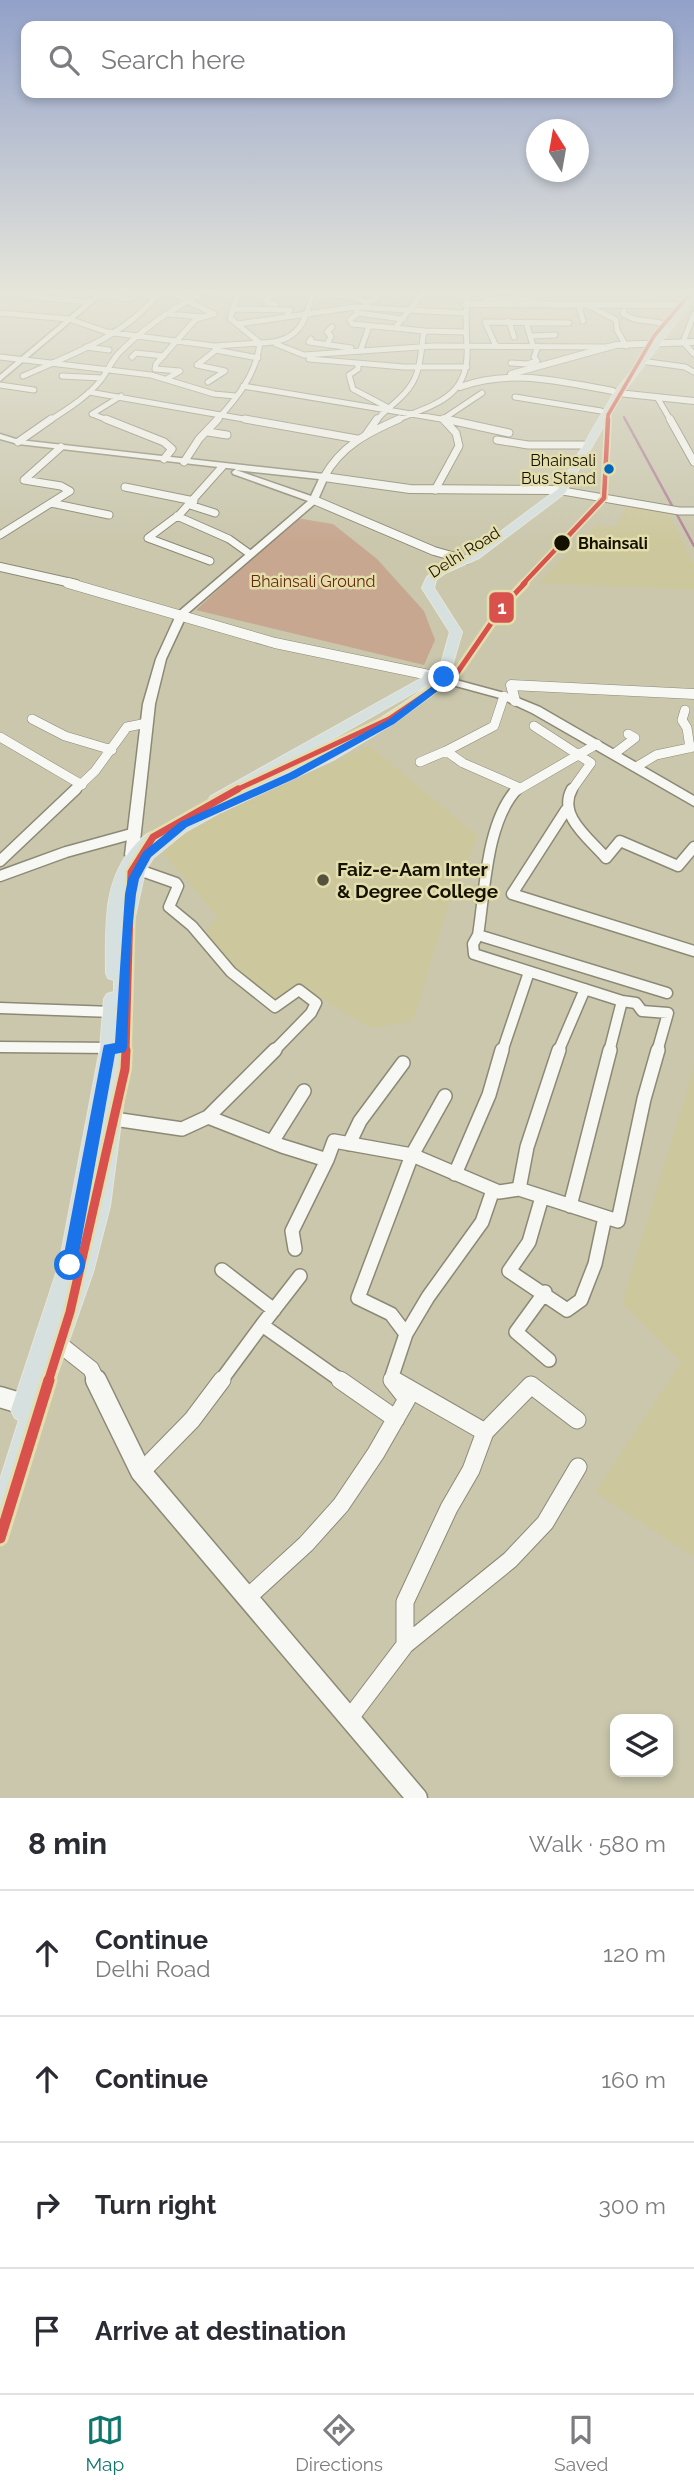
<!DOCTYPE html>
<meta charset="utf-8">
<style>
body{margin:0;font-family:Raleway,sans-serif;background:#f2f2f3;color:#2b2b33}
.controls{position:absolute;right:21px;bottom:21px;display:grid;overflow:hidden;border-radius:14px;box-shadow:0 4px 10px #0003}
.controls button{width:63px;height:63px;display:grid;place-items:center;padding:0;border:0;border-bottom:2px solid #e1e1e2;background:#fff;color:#2b2b33;font:35px sans-serif}
.compass{position:absolute;left:526px;top:119px;width:63px;height:63px;border-radius:50%;background:#fff;box-shadow:0 4px 10px #0003;rotate:349deg}
.stop{position:absolute;width:21px;height:21px;margin:-16px;border:5px solid #1a73e8;border-radius:50%;background:#fff}
.stop.end{background:#1a73e8;border-color:#fff;box-shadow:0 2px 7px #0008}
.list{margin:0;padding:0;list-style:none}
h2{display:flex;justify-content:space-between;align-items:center;height:91px;margin:0;padding:0 28px;font-size:30px}
h2 small{font-size:23px;font-weight:400;color:#7c7c81}
.list li{display:grid;grid-template-columns:46px 1fr auto;gap:21px;align-items:center;box-sizing:border-box;height:126px;padding:0 28px;border-top:2px solid #e1e1e2}
.list b{display:block;font-size:26px;white-space:nowrap}
.list p{margin:0;font-size:23px;white-space:nowrap;color:#7c7c81}
.list em{font-size:23px;font-style:normal;color:#7c7c81}
.icon{flex:none;width:38px;height:38px;fill:none;stroke:currentColor;stroke-width:2;stroke-linecap:round;stroke-linejoin:round}
.map{position:relative;flex:none;width:694px;height:1798px;overflow:hidden}
.search{position:absolute;background:#fff;box-shadow:0 4px 10px #0003;left:21px;right:21px;top:21px;height:77px;display:flex;align-items:center;gap:18px;box-sizing:border-box;padding:0 24px;border-radius:14px;color:#7c7c81;font-size:26px}
.sheet{height:595px;background:#fff}
nav{display:flex;justify-content:space-around;align-items:center;box-sizing:border-box;height:98px;border-top:2px solid #e1e1e2;background:#fff;font-size:19px;color:#7c7c81}
nav a{display:grid;justify-items:center;gap:4px}
nav .on{color:#0f766e}
.map>svg:first-child{display:block}
</style>
<div class="map">
<svg width="694" height="1798" viewBox="0 0 694 1798">
<rect width="100%" height="100%" fill="#cac7ad"/>
<path fill="#cdc79d" d="M 593,291 L 683,291 L 672,306 L 604,305 Z
M 628,504 L 668,511 L 694,566 L 694,590 L 539,583 L 596,525 L 616,527 Z
M 370,746 L 478,836 L 448,906 L 413,1021 L 370,1028 L 299,985 L 275,1003 L 200,940 L 217,916 L 164,854 L 172,841 L 214,817 Z
M 694,1067 L 694,1557 L 595,1492 L 681,1362 L 622,1303 Z"/>
<path fill="#c7a790" d="M 297,518 L 333,524 L 377,559 L 424,611 L 435,640 L 424,665 L 196,610 Z"/>
<g fill="none" stroke-linecap="round" stroke-linejoin="round">
<path stroke="#b2849a" stroke-width="2" d="M 624,417 L 626,421"/>
<path stroke="#b2849a" stroke-width="2.5" d="M 625,419 L 694,546"/>
<g stroke="#8c8975" stroke-width="7">
<path id="minor-far5" d="M 122,291 L 156,296 L 166,293 L 175,295 L 214,314
M 239,291 L 230,318 L 260,343 C 298,343 305,324 313,291
M 273,291 L 265,303 L 276,304
M 491,291 L 516,293
M 200,293 L 222,291
M 312,293 L 355,297 L 367,303 L 367,308
M 100,294 L 130,299
M 396,294 L 397,291
M 25,296 L 91,302
M 507,298 L 536,301
M 485,299 L 514,302
M 365,302 L 374,300 L 380,294
M 579,306 L 583,321
M 589,306 L 616,320 L 617,330 L 626,346
M 355,307 L 358,313 L 350,320 L 352,324 L 395,328 L 410,309
M 233,309 L 290,310 L 286,317
M 411,309 L 423,291
M 624,311 L 623,314 L 634,319 L 661,323
M 0,313 L 69,319 L 107,332 L 214,346 L 216,350 L 258,358
M 358,313 L 403,319
M 168,314 L 204,317
M 694,314 L 683,342 L 694,354
M 509,321 L 514,337
M 526,322 L 533,346
M 238,324 L 355,307 L 464,313
M 424,331 L 465,332
M 532,336 L 555,335
M 311,339 L 309,342 L 351,348
M 276,344 L 304,355 L 434,346 L 607,347
M 327,345 L 331,336 L 327,332 L 332,327
M 214,346 L 260,343 C 256,375 237,398 216,421
M 496,346 L 485,322 L 569,323
M 86,347 L 109,350
M 360,352 L 369,326
M 0,357 L 151,375 L 214,394 L 235,396
M 132,357 L 136,353 L 164,356
M 309,359 L 404,367 L 467,367
M 641,361 L 685,367 L 694,372
M 511,363 L 527,364 L 537,361 L 534,357 L 538,346
M 358,364 L 358,369 L 349,375 L 353,389 L 387,407
M 23,376 C 68,356 125,336 156,296
M 62,376 L 102,378
M 168,378 L 180,371 L 155,369 L 156,364 L 196,319 L 214,314
M 208,382 L 225,371 L 197,365 L 216,350
M 0,385 L 34,390
M 243,386 L 453,421
M 89,392 L 255,421
M 515,397 L 601,411
M 657,397 L 671,421
M 92,414 L 110,421
M 92,414 L 121,396
M 443,419 L 482,393
M 443,419 L 445,421
M 49,421 C 67,409 86,398 100,381 C 107,372 111,362 118,354 C 142,329 172,309 202,293 L 192,291
M 376,421 C 386,408 403,399 411,385 C 421,371 421,348 424,331 L 395,328
M 394,421 C 435,404 470,398 467,346 C 466,327 465,310 469,291"/>
</g>
<g stroke="#8c8975" stroke-width="9">
<path id="minor-far4" d="M 106,419 L 164,442 L 172,449 L 164,459
M 245,419 L 357,439
M 445,419 L 509,433
M 670,419 L 694,462
M 208,432 L 227,435
M 365,436 L 377,419
M 497,440 L 528,445 L 583,445
M 18,442 L 51,419
M 184,462 L 199,439 L 218,419
M 324,477 C 341,446 367,433 399,419
M 125,487 L 194,501
M 435,490 L 459,446 L 456,433 L 443,419
M 557,490 L 679,511 L 694,511
M 51,503 L 109,515
M 190,505 L 215,513
M 177,516 L 229,539 L 250,554
M 0,535 L 70,491 L 61,486 L 24,480 L 61,447
M 210,561 L 148,538 L 180,514 L 222,467"/>
</g>
<g stroke="#8c8975" stroke-width="10">
<path id="minor-far3" d="M 504,696 L 494,726 L 446,751 L 463,763 L 518,787
M 685,710 L 682,720 L 687,728 L 690,748
M 32,719 L 65,736 L 112,750
M 534,726 L 591,763 L 571,791
M 0,737 L 82,785
M 614,754 L 635,738 L 628,734
M 420,762 L 446,751
M 636,767 L 656,755 L 694,747
M 74,791 L 95,771 L 127,727 L 147,723
M 516,791 L 597,744"/>
</g>
<g stroke="#8c8975" stroke-width="13">
<path id="minor-far2" d="M 517,789 C 486,822 485,892 478,935 L 667,993
M 572,789 C 557,816 590,839 606,858 L 620,841 L 678,866 L 694,847
M 566,810 L 512,894 L 694,951
M 0,861 L 76,789
M 139,870 L 176,883 L 178,886 L 169,907 L 192,926 L 231,972 L 275,1007 L 299,990 L 316,1003 L 311,1013 L 273,1052
M 0,876 L 66,852 L 135,833
M 478,935 L 473,944 L 474,954 L 622,1001 L 636,1003 L 642,1011 L 668,1013 L 657,1052
M 0,1008 L 113,1012
M 0,1047 L 115,1048
M 502,1052 L 529,972
M 558,1052 L 585,989
M 609,1052 L 622,1001"/>
</g>
<g stroke="#8c8975" stroke-width="16">
<path id="minor-far1" d="M 208,1117 L 275,1050
M 114,1119 L 182,1129 L 208,1117 L 282,1146 L 327,1160 L 334,1141 L 412,1155 L 499,1192 L 519,1189 L 618,1221 L 644,1099 L 658,1050
M 272,1142 L 304,1091
M 349,1144 L 360,1121 L 403,1063
M 455,1174 L 489,1095 L 502,1050
M 519,1189 L 527,1147 L 559,1050
M 542,1197 L 529,1242 L 509,1271 L 567,1310 L 581,1300 L 595,1264 L 605,1217
M 570,1206 L 610,1050
M 295,1249 L 292,1231 L 327,1160
M 222,1270 L 274,1310
M 545,1292 L 516,1332 L 549,1360
M 262,1325 L 300,1276
M 406,1334 L 391,1314 L 358,1298 L 412,1155 L 445,1096
M 220,1382 L 262,1325 L 343,1382
M 393,1382 L 391,1379 L 406,1334 L 428,1297 L 482,1222 L 493,1190"/>
</g>
<g stroke="#8c8975" stroke-width="19">
<path id="minor" d="M 340,1380 L 396,1419
M 396,1381 L 485,1432 L 471,1470 L 449,1508 L 405,1602 L 405,1645
M 485,1432 L 531,1385 L 577,1420
M 141,1472 L 192,1420 L 222,1380
M 247,1598 L 306,1544 L 341,1505 L 376,1453 L 407,1399 L 392,1380
M 349,1719 L 405,1645 L 510,1560 L 545,1523 L 578,1467"/>
</g>
<g stroke="#8c8975" stroke-width="8">
<path id="tertiary-far4" d="M 465,304 L 677,305
M 511,374 L 616,345 L 694,342
M 460,387 C 511,368 561,382 613,391
M 618,393 L 694,401"/>
</g>
<g stroke="#8c8975" stroke-width="10">
<path id="tertiary-far3" d="M 324,477 L 410,489 L 557,490
M 314,500 L 434,551 L 466,560
M 0,567 L 76,584"/>
</g>
<g stroke="#8c8975" stroke-width="11">
<path id="tertiary-far2" d="M 68,583 L 275,643 L 429,675
M 515,701 L 511,685 L 694,694"/>
</g>
<g stroke="#8c8975" stroke-width="18">
<path id="tertiary-far1" d="M 53,1339 L 91,1369 L 97,1382"/>
</g>
<g stroke="#8c8975" stroke-width="23">
<path id="tertiary" d="M 96,1380 L 141,1472 L 417,1798
M 0,1397 L 30,1406"/>
</g>
<g stroke="#8c8975" stroke-width="3">
<path id="secondary" d="M 100,291 L 107,291 L 0,381 L 0,375 Z
M 0,434 L 19,440 L 324,474 L 328,477 L 317,502 L 187,614 L 166,659 L 155,704 L 139,850 L 149,852 L 151,855 L 149,858 L 132,860 L 125,855 L 143,704 L 156,659 L 177,613 L 308,501 L 233,474 L 232,472 L 236,469 L 18,444 L 0,439 ZM 236,470 L 319,479 L 311,496 Z
M 445,677 L 508,694 L 540,707 L 694,796 L 694,806 L 532,713 L 500,698 L 441,682 L 441,678 Z"/>
</g>
<g stroke="#e7e6da" stroke-width="2">
<path id="primary" d="M 694,292 L 694,299 L 622,394 L 565,493 L 479,558 L 445,573 L 436,580 L 434,588 L 462,632 L 448,680 L 434,678 L 431,683 L 235,794 C 307,764 372,728 435,681 L 443,681 L 443,687 L 391,725 L 335,759 L 221,812 L 185,832 L 153,858 L 145,871 L 134,921 L 129,1060 L 110,1206 L 93,1272 L 47,1403 L 12,1520 L 9,1529 L 0,1532 L 0,1480 L 19,1420 L 15,1418 L 11,1410 L 59,1265 L 100,1049 L 104,999 L 107,994 L 114,992 L 114,980 L 108,978 L 106,973 C 106,928 102,881 135,845 C 140,840 145,834 152,832 L 159,836 L 215,803 L 209,799 L 211,796 L 422,678 L 425,672 L 439,671 L 450,632 L 422,588 L 427,577 L 437,569 L 471,554 L 558,489 L 614,393 Z"/>
</g>
<use href="#minor-far5" stroke="#f7f7f3" stroke-width="5"/>
<use href="#minor-far4" stroke="#f7f7f3" stroke-width="7"/>
<use href="#minor-far3" stroke="#f7f7f3" stroke-width="9"/>
<use href="#minor-far2" stroke="#f7f7f3" stroke-width="10"/>
<use href="#minor-far1" stroke="#f7f7f3" stroke-width="13"/>
<use href="#minor" stroke="#f7f7f3" stroke-width="17"/>
<use href="#tertiary-far4" stroke="#f7f7f3" stroke-width="6"/>
<use href="#tertiary-far3" stroke="#f7f7f3" stroke-width="8"/>
<use href="#tertiary-far2" stroke="#f7f7f3" stroke-width="10"/>
<use href="#tertiary-far1" stroke="#f7f7f3" stroke-width="16"/>
<use href="#tertiary" stroke="#f7f7f3" stroke-width="20"/>
<use href="#secondary" fill="#f7f7f3" fill-rule="evenodd"/>
<use href="#primary" fill="#d6e0df" fill-rule="evenodd"/>
<g stroke="#e4ddac" stroke-width="6">
<path id="metro-1-far5" d="M 608,421 L 608,415 L 654,336 L 692,291"/>
</g>
<g stroke="#e4ddac" stroke-width="8">
<path id="metro-1-far4" d="M 523,584 L 604,498 L 608,419"/>
</g>
<g stroke="#e4ddac" stroke-width="10">
<path id="metro-1-far3" d="M 234,791 L 389,719 L 457,673 L 503,606 L 525,583"/>
</g>
<g stroke="#e4ddac" stroke-width="12">
<path id="metro-1-far2" d="M 126,1052 L 131,872 L 153,837 L 238,789"/>
</g>
<g stroke="#e4ddac" stroke-width="14">
<path id="metro-1-far1" d="M 48,1382 L 70,1312 L 125,1069 L 126,1050"/>
</g>
<g stroke="#e4ddac" stroke-width="17">
<path id="metro-1" d="M 0,1538 L 49,1380"/>
</g>
<use href="#metro-1-far5" stroke="#d8514d" stroke-width="3.5"/>
<use href="#metro-1-far4" stroke="#d8514d" stroke-width="4.5"/>
<use href="#metro-1-far3" stroke="#d8514d" stroke-width="5"/>
<use href="#metro-1-far2" stroke="#d8514d" stroke-width="7"/>
<use href="#metro-1-far1" stroke="#d8514d" stroke-width="9"/>
<use href="#metro-1" stroke="#d8514d" stroke-width="11"/>
</g>
<linearGradient id="sky" x2="0" y2="1"><stop stop-color="#92a1c9"/><stop offset="0.54" stop-color="#e7e6da"/><stop offset="1" stop-color="#e7e6da" stop-opacity="0"/></linearGradient>
<rect width="694" height="543" fill="url(#sky)"/>
<path fill="#1a73e8" d="M 444,674 L 449,677 L 447,684 L 394,724 L 296,778 L 187,827 L 151,857 L 139,879 L 136,894 L 131,939 L 127,1048 L 125,1052 L 115,1054 L 77,1265 L 75,1270 L 70,1272 L 64,1270 L 62,1265 L 103,1049 L 104,1045 L 115,1043 L 125,894 L 128,879 L 143,852 L 180,822 L 289,773 L 388,720 L 439,681 L 441,675 Z"/>
<circle fill="#0065bd" stroke="#e4ddac" stroke-width="2.5" cx="609" cy="469" r="6"/>
<circle fill="#141102" stroke="#e4ddac" stroke-width="2.5" cx="562" cy="543" r="9"/>
<circle fill="#54513e" stroke="#e4ddac" stroke-width="2.5" cx="323" cy="880" r="7"/>
<g text-anchor="middle" stroke-width="5" stroke-linejoin="round" paint-order="stroke">
<g font-size="16" fill="#141102" stroke="#e4ddac" text-anchor="end">
<text x="596" y="466">Bhainsali<tspan x="596" dy="18">Bus Stand</tspan></text>
</g>
<g font-size="16" font-weight="bold" fill="#141102" stroke="#e4ddac" text-anchor="start">
<text x="578" y="549">Bhainsali</text>
</g>
<g font-size="16" fill="#141102" stroke="#e4ddac">
<text transform="translate(464 552) rotate(-32)" y="6">Delhi Road</text>
</g>
<g font-size="16" fill="#6a270c" stroke="#e4ddac">
<text x="313" y="587">Bhainsali Ground</text>
</g>
<g font-size="19" font-weight="bold" fill="#141102" stroke="#e4ddac" text-anchor="start">
<text x="337" y="876">Faiz-e-Aam Inter<tspan x="337" dy="22">&amp; Degree College</tspan></text>
</g>
</g>
<rect stroke="#e4ddac" stroke-width="2.5" x="488" y="591" width="27" height="33" rx="7" fill="#d8514d"/>
<g font-size="19" text-anchor="middle" font-weight="bold" fill="#fff">
<text x="502" y="614">1</text>
</g>
</svg>
<div class="controls">
<button><svg class="icon" aria-label="layers" viewBox="0 0 24 24"><path d="M12 4l9 5-9 5-9-5zM3 14l9 5 9-5"/></svg></button>
</div>
<svg class="compass" viewBox="-18 -18 36 36"><path d="M0-13l5 13h-10z" fill="#e53935"/><path d="M0 13l5-13h-10z" fill="#7c7c81"/></svg>
<div class="stop" style="left:70px;top:1265px"></div>
<div class="stop end" style="left:444px;top:677px"></div>
<div class="search"><svg class="icon" aria-label="search" viewBox="0 0 24 24"><circle cx="10" cy="10" r="6"/><path d="M15 15l6 6"/></svg>Search here</div>
</div>
<section class="sheet">
<h2>8 min<small>Walk · 580 m</small></h2>
<ul class="list">
<li><svg class="icon" aria-label="ahead" viewBox="0 0 24 24"><path d="M12 20V5M6 11l6-6 6 6"/></svg><div><b>Continue</b><p>Delhi Road</p></div><em>120 m</em></li>
<li><svg class="icon" aria-label="ahead" viewBox="0 0 24 24"><path d="M12 20V5M6 11l6-6 6 6"/></svg><div><b>Continue</b></div><em>160 m</em></li>
<li><svg class="icon" aria-label="right" viewBox="0 0 24 24"><path d="M7 20v-9h11M14 6l5 5-5 5"/></svg><div><b>Turn right</b></div><em>300 m</em></li>
<li><svg class="icon" aria-label="arrive" viewBox="0 0 24 24"><path d="M6 21V4h12l-3 4 3 4H6"/></svg><div><b>Arrive at destination</b></div></li>
</ul>
</section>
<nav>
<a class="on"><svg class="icon" aria-label="map" viewBox="0 0 24 24"><path d="M3 6l6-2 6 2 6-2v14l-6 2-6-2-6 2zM9 4v14M15 6v14"/></svg>Map</a>
<a><svg class="icon" aria-label="directions" viewBox="0 0 24 24"><path d="M12 3l9 9-9 9-9-9zM9 14v-3h6M13 9l2 2-2 2"/></svg>Directions</a>
<a><svg class="icon" aria-label="saved" viewBox="0 0 24 24"><path d="M7 4h10v16l-5-4-5 4z"/></svg>Saved</a>
</nav>
